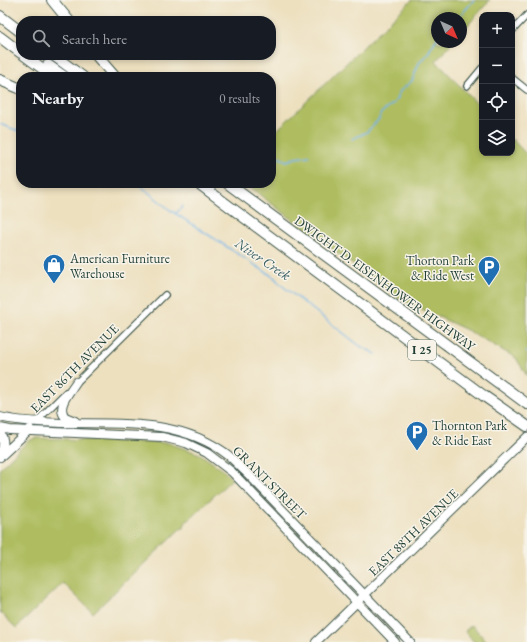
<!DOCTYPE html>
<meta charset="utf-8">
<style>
body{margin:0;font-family:"EB Garamond",serif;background:#242831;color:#f1f3f6}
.controls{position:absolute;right:12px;top:12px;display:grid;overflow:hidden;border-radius:8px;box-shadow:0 2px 6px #0003}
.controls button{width:36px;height:36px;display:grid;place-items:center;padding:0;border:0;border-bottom:1px solid #363941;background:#171b24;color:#f1f3f6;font:20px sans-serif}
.compass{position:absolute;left:431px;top:12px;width:36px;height:36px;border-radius:50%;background:#171b24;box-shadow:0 2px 6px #0003;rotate:136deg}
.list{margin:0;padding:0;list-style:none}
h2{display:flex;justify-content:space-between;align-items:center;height:52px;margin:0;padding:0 16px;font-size:17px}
h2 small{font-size:13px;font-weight:400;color:#9ea1a6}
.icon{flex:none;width:22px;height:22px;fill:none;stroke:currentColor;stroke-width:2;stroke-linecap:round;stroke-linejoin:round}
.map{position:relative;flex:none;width:527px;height:642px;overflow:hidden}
.search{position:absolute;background:#171b24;box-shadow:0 2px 6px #0003;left:16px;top:16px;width:260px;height:44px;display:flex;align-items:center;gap:10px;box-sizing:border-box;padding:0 14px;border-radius:16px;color:#9ea1a6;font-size:15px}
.panel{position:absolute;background:#171b24;box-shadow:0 2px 6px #0003;left:16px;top:72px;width:260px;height:116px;border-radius:16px}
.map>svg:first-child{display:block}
</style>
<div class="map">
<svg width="527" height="642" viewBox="0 0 527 642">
<rect width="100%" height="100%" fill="#f7f3e8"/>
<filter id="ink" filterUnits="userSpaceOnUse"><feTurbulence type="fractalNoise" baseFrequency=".025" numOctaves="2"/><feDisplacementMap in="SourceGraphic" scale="8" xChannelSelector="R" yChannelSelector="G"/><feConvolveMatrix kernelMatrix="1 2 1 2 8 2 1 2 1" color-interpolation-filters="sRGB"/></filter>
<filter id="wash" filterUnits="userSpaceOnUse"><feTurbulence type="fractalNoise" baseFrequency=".012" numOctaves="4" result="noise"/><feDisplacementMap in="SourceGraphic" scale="16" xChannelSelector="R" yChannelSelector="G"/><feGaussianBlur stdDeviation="0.9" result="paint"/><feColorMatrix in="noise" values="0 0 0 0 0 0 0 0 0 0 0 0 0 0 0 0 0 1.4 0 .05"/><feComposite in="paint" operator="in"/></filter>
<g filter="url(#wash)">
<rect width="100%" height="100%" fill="#ede0bf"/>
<path fill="#afbd60" stroke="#677d4a" d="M 412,0 L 490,0 L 461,33 L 461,18 L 437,18 L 437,42 L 453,42 L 436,61 L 482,109 L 482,153 L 512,153 L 512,139 L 527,155 L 527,376 L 516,358 L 469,331 L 396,297 L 244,183 L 271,183 L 271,133 L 274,133 Z
M 36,438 L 168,443 L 200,454 L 223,470 L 232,479 L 185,523 L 184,528 L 180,529 L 93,613 L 63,583 L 16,628 L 0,612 L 0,468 L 28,441 Z
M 472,625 L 486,641 L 485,642 L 474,642 L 465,631 Z"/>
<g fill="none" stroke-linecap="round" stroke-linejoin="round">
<path stroke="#72b4e7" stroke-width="1.5" d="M 458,18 L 474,0
M 0,124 L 21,132
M 352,139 L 367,132 L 379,119 L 381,113 L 395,102 L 400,91 L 412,81 L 419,63 L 428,53 L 437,38
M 271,161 L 278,157 L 287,161 L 295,158 L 309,156
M 137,183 L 170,210 L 275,278 L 280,284 L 360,346 L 376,354
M 176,213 L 183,206
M 526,352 L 527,352"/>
</g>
</g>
<g filter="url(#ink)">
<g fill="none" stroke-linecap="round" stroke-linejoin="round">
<g stroke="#3e5549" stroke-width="8">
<path id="street" d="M 512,31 L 527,15
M 512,78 L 527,90
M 467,86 L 482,68
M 74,385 L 165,295
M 36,422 L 66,392"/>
</g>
<g stroke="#3e5549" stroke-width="10">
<path id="secondary" d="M 0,417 C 20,422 40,422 61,423 C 118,424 180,418 228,455 C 235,461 241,468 248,474 L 410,642
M 75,421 L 65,417 C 56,406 70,392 76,382
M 0,428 L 10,430 L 162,437 L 186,443 L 207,453 L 232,472 L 395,642
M 0,433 C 5,440 4,447 0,454
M 0,457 L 30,429
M 316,642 L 527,437"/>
</g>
<g stroke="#3e5549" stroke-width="12">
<path id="highway" d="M 52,0 L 69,21
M 0,16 L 21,32
M 0,37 L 21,53
M 24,55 L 54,77
M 53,55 L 83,77
M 96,55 L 115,77
M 48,65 L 65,77
M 0,80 L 21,89
M 198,183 L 484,396 L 527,426
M 227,183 L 527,404"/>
</g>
<use href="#street" stroke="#fff" stroke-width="5.5"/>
<use href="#secondary" stroke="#fff" stroke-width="8"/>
<use href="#highway" stroke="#fff" stroke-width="10"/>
</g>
</g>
<defs>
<g id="shop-pin" transform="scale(1.15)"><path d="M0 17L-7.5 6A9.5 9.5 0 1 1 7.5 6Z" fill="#1f6fb2" stroke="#f7f3e8"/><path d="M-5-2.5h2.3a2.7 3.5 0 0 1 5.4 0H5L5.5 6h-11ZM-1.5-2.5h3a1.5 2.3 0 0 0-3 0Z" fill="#fff"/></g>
<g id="parking-pin" transform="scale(1.15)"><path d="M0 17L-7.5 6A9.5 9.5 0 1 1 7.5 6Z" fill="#1f6fb2" stroke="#f7f3e8"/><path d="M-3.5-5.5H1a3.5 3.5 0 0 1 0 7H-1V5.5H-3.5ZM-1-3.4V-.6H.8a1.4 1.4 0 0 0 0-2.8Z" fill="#fff"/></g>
</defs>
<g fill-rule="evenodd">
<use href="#shop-pin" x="54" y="265"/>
<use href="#parking-pin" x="489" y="267"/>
<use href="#parking-pin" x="417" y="432"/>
</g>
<g text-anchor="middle" stroke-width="3" stroke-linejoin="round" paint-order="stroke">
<rect fill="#f7f3e8" stroke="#60746a" stroke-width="1" x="408" y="340" width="28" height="20" rx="3"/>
<g font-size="12" font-weight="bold" fill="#1f3d34">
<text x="422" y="354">I 25</text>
</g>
<g font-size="13" fill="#1f3d34" stroke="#f7f3e8" text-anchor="start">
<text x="70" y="263">American Furniture<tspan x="70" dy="15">Warehouse</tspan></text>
<text x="474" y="265" text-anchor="end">Thorton Park<tspan x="474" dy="15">&amp; Ride West</tspan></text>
<text x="432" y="430">Thornton Park<tspan x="432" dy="15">&amp; Ride East</tspan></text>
</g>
<g font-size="13" fill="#1f3d34" stroke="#f7f3e8">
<text transform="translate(385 283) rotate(36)" y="5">DWIGHT D. EISENHOWER HIGHWAY</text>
<text transform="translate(74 368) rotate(-45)" y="5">EAST 86TH AVENUE</text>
<text transform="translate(270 482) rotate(45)" y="5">GRANT STREET</text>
<text transform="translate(413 532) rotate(-44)" y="5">EAST 88TH AVENUE</text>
</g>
<g font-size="14" font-style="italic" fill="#345b61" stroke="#f7f3e8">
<text transform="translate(263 259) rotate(34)" y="5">Niver Creek</text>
</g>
</g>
</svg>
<div class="controls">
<button>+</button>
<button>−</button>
<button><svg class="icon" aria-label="locate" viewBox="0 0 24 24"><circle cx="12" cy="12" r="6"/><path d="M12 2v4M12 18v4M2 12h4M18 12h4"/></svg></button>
<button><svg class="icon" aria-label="layers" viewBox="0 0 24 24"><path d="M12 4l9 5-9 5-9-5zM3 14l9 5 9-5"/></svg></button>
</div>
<svg class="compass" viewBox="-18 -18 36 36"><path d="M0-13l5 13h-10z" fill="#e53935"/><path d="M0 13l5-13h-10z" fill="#9ea1a6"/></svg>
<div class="search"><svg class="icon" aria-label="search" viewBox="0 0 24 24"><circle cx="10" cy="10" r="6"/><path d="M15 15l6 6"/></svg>Search here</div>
<section class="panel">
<h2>Nearby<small>0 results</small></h2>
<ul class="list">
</ul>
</section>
</div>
